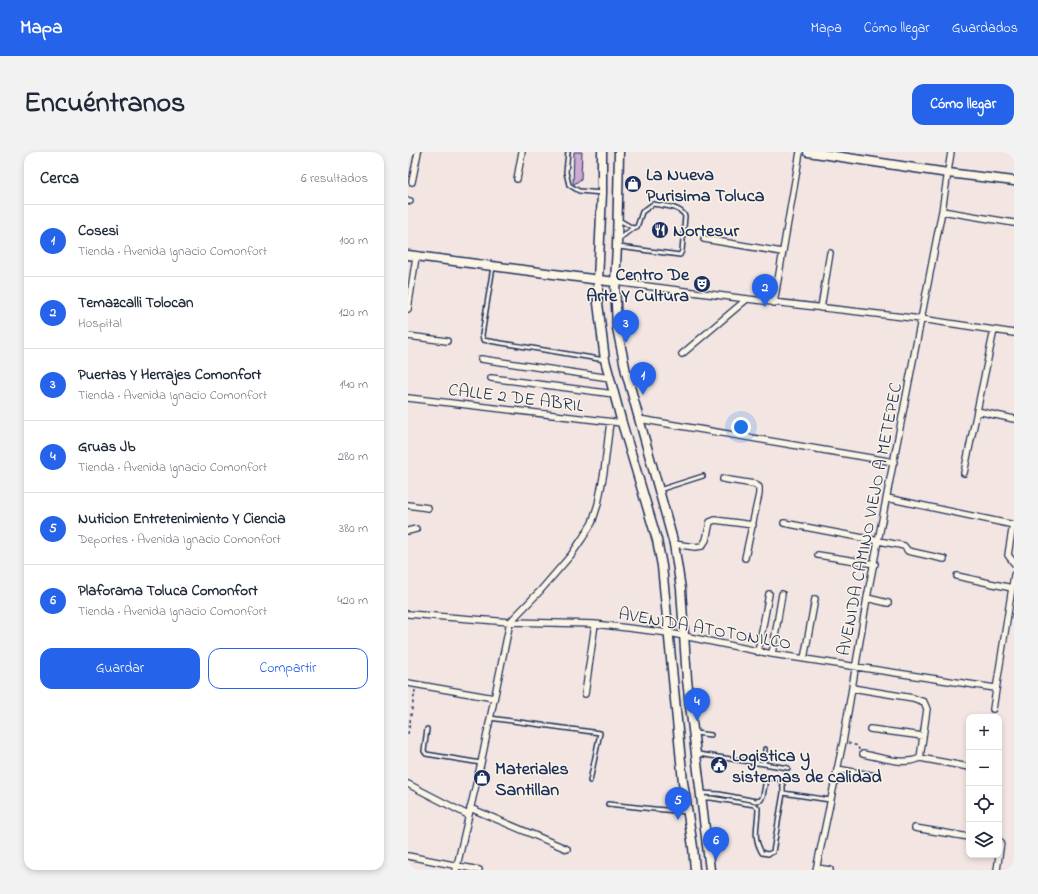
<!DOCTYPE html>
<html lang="es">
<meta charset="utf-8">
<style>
body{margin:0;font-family:"Indie Flower",sans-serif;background:#f2f2f3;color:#1f2937}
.controls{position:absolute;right:12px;bottom:12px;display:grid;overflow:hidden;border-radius:8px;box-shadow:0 2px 6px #0003}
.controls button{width:36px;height:36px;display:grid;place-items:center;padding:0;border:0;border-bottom:1px solid #e0e1e3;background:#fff;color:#1f2937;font:20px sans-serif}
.you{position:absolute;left:333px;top:275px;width:14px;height:14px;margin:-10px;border:3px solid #fff;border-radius:50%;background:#1a73e8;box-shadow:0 0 0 6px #1a73e833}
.badge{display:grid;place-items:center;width:26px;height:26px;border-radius:50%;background:#2563eb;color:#fff;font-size:13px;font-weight:700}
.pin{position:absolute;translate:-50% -33px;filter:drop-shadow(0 1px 2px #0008)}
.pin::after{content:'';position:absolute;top:21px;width:14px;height:12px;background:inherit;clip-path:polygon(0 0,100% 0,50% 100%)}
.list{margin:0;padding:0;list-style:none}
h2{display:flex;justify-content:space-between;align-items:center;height:52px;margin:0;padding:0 16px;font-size:17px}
h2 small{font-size:13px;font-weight:400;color:#747a83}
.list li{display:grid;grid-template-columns:26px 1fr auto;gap:12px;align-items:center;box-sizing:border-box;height:72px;padding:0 16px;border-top:1px solid #e0e1e3}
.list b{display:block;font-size:15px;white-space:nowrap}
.list p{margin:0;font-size:13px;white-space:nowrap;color:#747a83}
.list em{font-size:13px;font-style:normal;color:#747a83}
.actions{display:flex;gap:8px;padding:12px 16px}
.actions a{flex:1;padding:9px 0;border:1px solid #2563eb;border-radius:12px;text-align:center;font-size:14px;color:#2563eb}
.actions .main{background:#2563eb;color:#fff}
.icon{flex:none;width:22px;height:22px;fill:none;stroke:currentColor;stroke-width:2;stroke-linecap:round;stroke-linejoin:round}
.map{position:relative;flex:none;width:606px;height:718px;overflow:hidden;border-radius:12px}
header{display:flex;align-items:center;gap:24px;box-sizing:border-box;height:56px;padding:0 20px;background:#2563eb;color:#fff}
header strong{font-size:19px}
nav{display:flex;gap:22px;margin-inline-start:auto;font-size:14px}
.intro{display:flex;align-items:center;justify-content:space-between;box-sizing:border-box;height:96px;padding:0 24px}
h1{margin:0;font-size:28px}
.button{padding:10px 18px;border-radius:12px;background:#2563eb;color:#fff;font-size:14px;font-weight:700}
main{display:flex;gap:24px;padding:0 24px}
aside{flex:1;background:#fff;border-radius:12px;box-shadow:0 2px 6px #0003}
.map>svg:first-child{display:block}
</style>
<header>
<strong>Mapa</strong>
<nav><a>Mapa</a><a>Cómo llegar</a><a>Guardados</a></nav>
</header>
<div class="intro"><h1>Encuéntranos</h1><a class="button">Cómo llegar</a></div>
<main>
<aside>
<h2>Cerca<small>6 resultados</small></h2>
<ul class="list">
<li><span class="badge">1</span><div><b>Cosesi</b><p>Tienda · Avenida Ignacio Comonfort</p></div><em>100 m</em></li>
<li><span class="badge">2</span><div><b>Temazcalli Tolocan</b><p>Hospital</p></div><em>120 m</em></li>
<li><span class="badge">3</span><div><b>Puertas Y Herrajes Comonfort</b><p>Tienda · Avenida Ignacio Comonfort</p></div><em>140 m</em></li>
<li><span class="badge">4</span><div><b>Gruas Jb</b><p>Tienda · Avenida Ignacio Comonfort</p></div><em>280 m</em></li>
<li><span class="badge">5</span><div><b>Nuticion Entretenimiento Y Ciencia</b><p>Deportes · Avenida Ignacio Comonfort</p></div><em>380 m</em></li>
<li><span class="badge">6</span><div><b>Plaforama Toluca Comonfort</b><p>Tienda · Avenida Ignacio Comonfort</p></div><em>420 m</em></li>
</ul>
<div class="actions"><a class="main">Guardar</a><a>Compartir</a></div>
</aside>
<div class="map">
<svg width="606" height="718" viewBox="0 0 606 718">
<rect width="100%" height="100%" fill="#f3e6e2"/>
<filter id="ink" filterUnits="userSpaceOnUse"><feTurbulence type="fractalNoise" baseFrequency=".025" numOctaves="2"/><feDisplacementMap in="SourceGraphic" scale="8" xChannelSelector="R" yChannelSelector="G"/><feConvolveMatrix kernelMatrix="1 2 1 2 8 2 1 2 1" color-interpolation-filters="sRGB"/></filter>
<g filter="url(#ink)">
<path fill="#cdaad4" stroke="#1b2f5e" d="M 166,0 L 174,0 L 173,27 L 165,33 Z"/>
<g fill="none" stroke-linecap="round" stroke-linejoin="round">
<g stroke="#1b2f5e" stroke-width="6">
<path id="lane" d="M 160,0 L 158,20 L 161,33 L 171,39 L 194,41
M 211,87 L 225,76
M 211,95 L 272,103 L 274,99 L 277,64 C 272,54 255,54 245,52 L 234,60 L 229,75 L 225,76 L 211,68
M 85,115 L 74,183 L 75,188 L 197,208
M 251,338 L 295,324
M 82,566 L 192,581 L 182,629
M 19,577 L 16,599 L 18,602 L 73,611
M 287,581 L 303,583
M 290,602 L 356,612 L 357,597
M 356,612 L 380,616
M 293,641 L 311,642 L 348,649 L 353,648 L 355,644 L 358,627 L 364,626 L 372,627 L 375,634 L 375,641 L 365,700 L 360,702 L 354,701 C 344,684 350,674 350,656 L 347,653 L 303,646 L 294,646
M 375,641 L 422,648
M 200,652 L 246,657 L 280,660"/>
</g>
<g stroke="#1b2f5e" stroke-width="8">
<path id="street" d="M 109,27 L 114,0
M 4,30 L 10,0
M 0,49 L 2,49
M 534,59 L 606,71
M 296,87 L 374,100
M 207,130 L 339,147 L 513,167 L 606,181
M 366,151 L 392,0
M 413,156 L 422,101
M 0,157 L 8,105
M 0,184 L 39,189
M 274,202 L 339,147
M 73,207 L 202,226
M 83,226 L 206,242
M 0,246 L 214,271
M 569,259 L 606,267
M 231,267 L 486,310
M 556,321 L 586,178
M 315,327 L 346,332 L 351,335 L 351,342 L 337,406
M 479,346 L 606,373
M 0,353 L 20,356
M 376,371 L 492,393 L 496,394 L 500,399 L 536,407
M 605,372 L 600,403 L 606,411
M 0,379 L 8,377
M 266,392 L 287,395 L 294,394 L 298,388 L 302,370 L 307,368 L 345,373
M 410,403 L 467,412
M 549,424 L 604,436
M 459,446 L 480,451
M 0,462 L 102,470 L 187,472 L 261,481 L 364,502 L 587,536
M 350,500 L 361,442
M 364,502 L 374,442
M 396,507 L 407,447
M 0,531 L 86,546
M 444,536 L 505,546 L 516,550 L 519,557 L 512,606
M 177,542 L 187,472
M 585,557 L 606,423
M 462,577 L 515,584
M 455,602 C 471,605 497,614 512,606
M 512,606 L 561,615
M 429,617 L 468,624
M 0,632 L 60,663
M 62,656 L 159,697
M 507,676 L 561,685
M 0,704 L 71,718
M 409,716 L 422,718
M 48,718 L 73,611 L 102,470 L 132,439 L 163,403 L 174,387 L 184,371 L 190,352 L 196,320 L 202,270
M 408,718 L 435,590 L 459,446 L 534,59 L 543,0
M 589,718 L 593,690 L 591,689"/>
</g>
<g stroke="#1b2f5e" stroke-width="11">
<path id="secondary" d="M 194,0 L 194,41 L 190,129 L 190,151 L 197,208 L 214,271 L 249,388 L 254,414 L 275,630 L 285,695 L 287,718
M 211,0 L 209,94 L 207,130 L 209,176 L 218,220 L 266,392 L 273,437 L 279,528 L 302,718
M 400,0 L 540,21 L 606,29
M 0,103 L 207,130"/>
</g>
<path stroke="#1b2f5e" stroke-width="1.5" stroke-dasharray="3 3" stroke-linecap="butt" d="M 0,582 L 7,538
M 440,591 L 450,594 L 451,598"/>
<use href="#lane" stroke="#fcf5e5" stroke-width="3"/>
<use href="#street" stroke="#fcf5e5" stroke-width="5.5"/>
<use href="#secondary" stroke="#fcf5e5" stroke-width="8"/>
</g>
</g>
<defs>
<g id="shop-disc" transform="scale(0.9)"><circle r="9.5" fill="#1b2f5e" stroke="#fcf5e5"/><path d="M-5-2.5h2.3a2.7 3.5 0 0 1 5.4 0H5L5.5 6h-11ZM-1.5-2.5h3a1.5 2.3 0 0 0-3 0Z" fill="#fff"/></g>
<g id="restaurant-disc" transform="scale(0.9)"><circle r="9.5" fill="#1b2f5e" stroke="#fcf5e5"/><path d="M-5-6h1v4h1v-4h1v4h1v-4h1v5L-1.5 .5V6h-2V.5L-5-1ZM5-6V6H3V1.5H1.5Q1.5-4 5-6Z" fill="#fff"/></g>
<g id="theatre-disc" transform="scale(0.9)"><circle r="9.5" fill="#1b2f5e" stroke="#fcf5e5"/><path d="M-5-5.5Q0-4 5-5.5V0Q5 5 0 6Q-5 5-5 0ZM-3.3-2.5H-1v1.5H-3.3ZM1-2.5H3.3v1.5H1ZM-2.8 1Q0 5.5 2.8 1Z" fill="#fff"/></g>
<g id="civic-disc" transform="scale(0.9)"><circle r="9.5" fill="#1b2f5e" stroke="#fcf5e5"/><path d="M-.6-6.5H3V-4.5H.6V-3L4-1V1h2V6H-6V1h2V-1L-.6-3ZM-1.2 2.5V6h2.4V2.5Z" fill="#fff"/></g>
</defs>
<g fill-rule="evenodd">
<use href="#shop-disc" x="225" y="32"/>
<use href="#restaurant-disc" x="252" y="78"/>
<use href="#theatre-disc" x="294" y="132"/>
<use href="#civic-disc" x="311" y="613"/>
<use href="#shop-disc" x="74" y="626"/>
</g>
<g text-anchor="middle" stroke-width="3" stroke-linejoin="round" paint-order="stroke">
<g font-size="18" font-weight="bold" fill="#1b2f5e" stroke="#fcf5e5" text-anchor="start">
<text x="238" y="28">La Nueva<tspan x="238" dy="21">Purisima Toluca</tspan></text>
<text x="265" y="84">Nortesur</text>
<text x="281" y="128" text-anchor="end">Centro De<tspan x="281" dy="21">Arte Y Cultura</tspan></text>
<text x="324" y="609">Logistica y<tspan x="324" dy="21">sistemas de calidad</tspan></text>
<text x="87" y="622">Materiales<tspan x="87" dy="21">Santillan</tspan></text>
</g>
<g font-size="18" fill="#1b2f5e" stroke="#fcf5e5">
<text transform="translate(108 245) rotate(7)" y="6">CALLE 2 DE ABRIL</text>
<text transform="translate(461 367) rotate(-79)" y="6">AVENIDA CAMINO VIEJO A METEPEC</text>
<text transform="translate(297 476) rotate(10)" y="6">AVENIDA ATOTONILCO</text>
</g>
</g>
</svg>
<div class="controls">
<button>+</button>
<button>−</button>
<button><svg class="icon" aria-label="locate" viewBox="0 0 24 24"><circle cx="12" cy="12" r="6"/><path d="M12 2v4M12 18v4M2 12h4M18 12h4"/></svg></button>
<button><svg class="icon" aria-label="layers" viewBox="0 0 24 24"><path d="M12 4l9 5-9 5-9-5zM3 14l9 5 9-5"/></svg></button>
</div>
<div class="you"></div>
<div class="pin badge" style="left:235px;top:243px">1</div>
<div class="pin badge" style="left:357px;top:155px">2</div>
<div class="pin badge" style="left:218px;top:191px">3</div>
<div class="pin badge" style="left:289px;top:569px">4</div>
<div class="pin badge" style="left:270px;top:668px">5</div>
<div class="pin badge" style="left:308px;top:708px">6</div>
</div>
</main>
